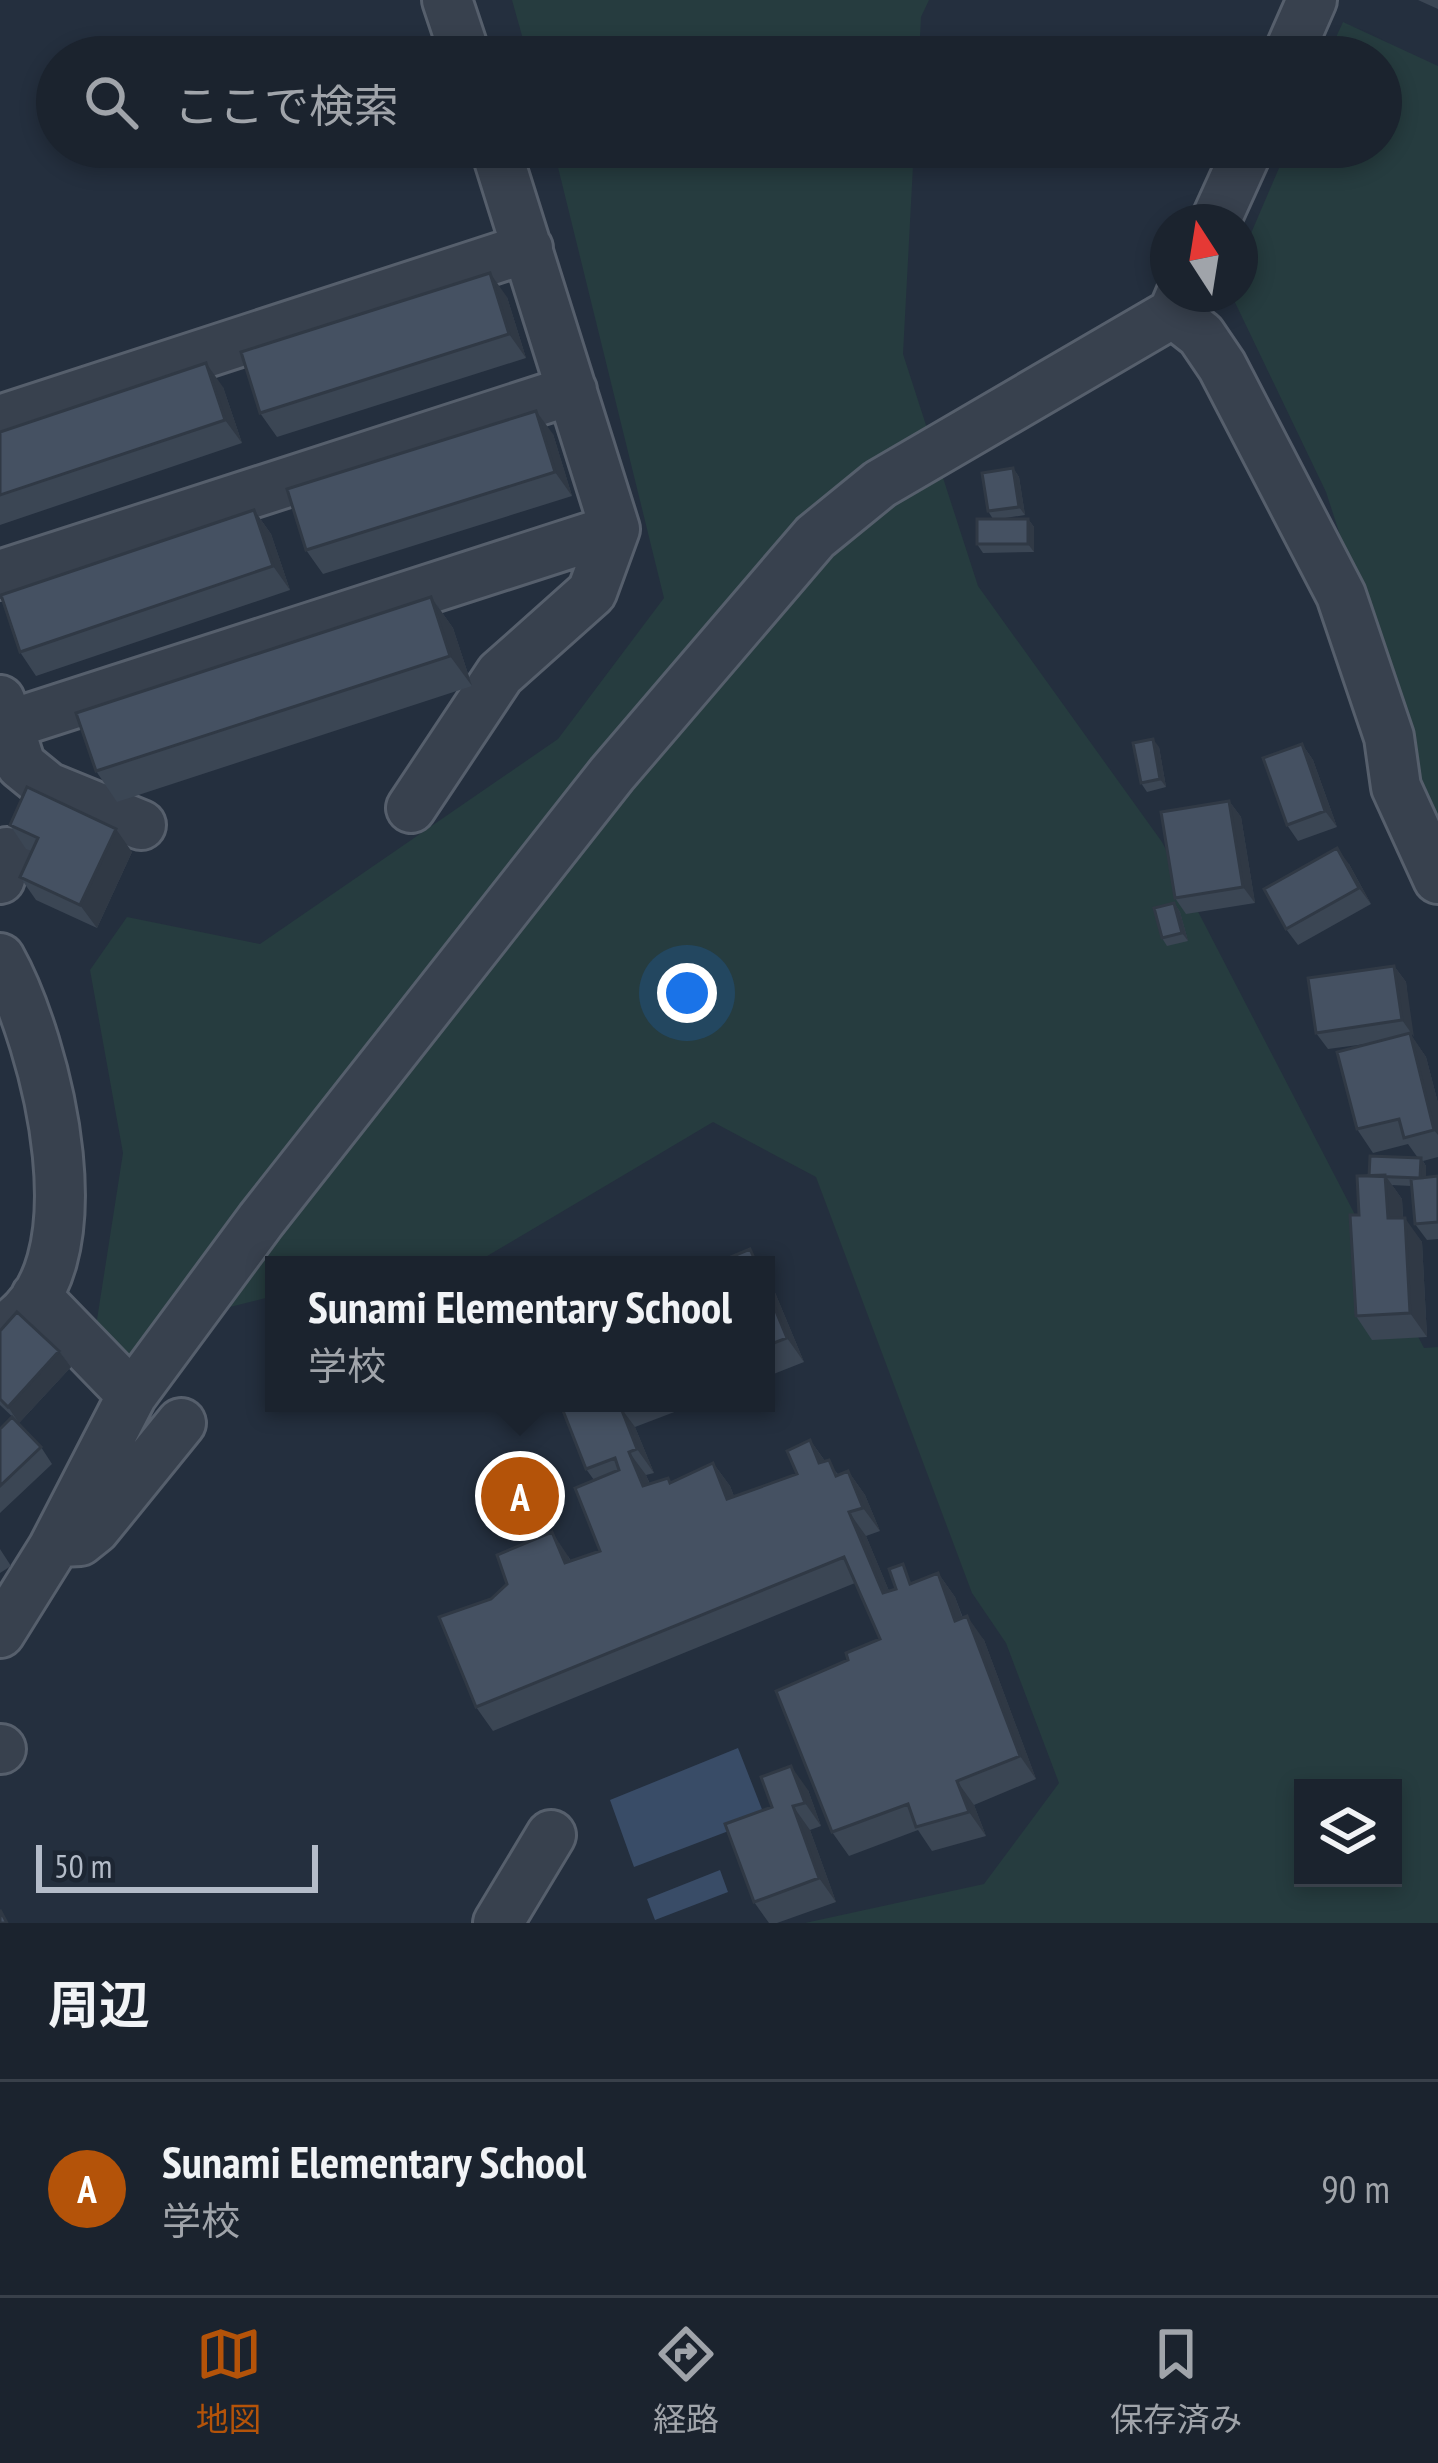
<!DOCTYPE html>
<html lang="ja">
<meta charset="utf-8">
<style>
body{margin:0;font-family:"PT Sans Narrow","Noto Sans JP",sans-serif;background:#242b36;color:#f1f3f6}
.controls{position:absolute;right:36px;bottom:36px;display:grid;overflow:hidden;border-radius:0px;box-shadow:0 6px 18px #0003}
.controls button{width:108px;height:108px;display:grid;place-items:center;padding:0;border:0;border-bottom:3px solid #39404a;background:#1b232e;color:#f1f3f6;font:60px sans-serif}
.compass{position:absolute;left:1150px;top:204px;width:108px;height:108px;border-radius:50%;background:#1b232e;box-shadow:0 6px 18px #0003;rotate:348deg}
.scale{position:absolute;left:36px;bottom:30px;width:282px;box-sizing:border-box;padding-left:12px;border:6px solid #b4bcc9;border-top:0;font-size:33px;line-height:42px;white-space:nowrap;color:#b4bcc9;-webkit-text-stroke:9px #1d2633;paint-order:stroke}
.you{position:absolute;left:687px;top:993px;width:42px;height:42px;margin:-30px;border:9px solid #fff;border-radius:50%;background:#1a73e8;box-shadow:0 0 0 18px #1a73e833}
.badge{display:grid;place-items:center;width:78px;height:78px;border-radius:50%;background:#b45309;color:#fff;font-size:39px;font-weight:700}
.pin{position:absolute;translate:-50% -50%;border:6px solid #fff;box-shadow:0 3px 12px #0006}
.popup{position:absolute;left:265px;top:1256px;width:510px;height:156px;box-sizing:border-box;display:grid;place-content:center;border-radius:0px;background:#1b232e;filter:drop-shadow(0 3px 9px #0005);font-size:39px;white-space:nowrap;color:#a0a4aa}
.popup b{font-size:45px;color:#f1f3f6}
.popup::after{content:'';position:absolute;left:50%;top:100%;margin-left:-24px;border:24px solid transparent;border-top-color:#1b232e}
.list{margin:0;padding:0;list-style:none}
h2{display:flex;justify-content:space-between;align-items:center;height:156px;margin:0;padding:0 48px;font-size:51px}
h2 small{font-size:39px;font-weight:400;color:#a0a4aa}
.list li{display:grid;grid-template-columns:78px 1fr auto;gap:36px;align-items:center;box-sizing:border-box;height:216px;padding:0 48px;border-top:3px solid #39404a}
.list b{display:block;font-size:45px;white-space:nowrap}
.list p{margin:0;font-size:39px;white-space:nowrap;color:#a0a4aa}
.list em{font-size:39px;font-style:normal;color:#a0a4aa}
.icon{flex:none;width:66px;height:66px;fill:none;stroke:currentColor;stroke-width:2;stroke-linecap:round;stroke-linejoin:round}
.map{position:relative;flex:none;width:1438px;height:1923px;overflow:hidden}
.search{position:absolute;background:#1b232e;box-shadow:0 6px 18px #0003;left:36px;right:36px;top:36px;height:132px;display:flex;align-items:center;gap:30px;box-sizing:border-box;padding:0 42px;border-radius:66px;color:#a0a4aa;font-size:45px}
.sheet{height:372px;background:#1b232e}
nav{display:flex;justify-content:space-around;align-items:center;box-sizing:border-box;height:168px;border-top:3px solid #39404a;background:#1b232e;font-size:33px;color:#a0a4aa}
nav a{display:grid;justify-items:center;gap:6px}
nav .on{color:#b45309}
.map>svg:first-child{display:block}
</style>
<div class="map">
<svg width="1438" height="1923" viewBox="0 0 1438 1923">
<rect width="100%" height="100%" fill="#242f3e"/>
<path fill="#263c3f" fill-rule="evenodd" d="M 512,0 L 929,0 L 921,17 L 919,57 L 528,57 Z
M 1343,22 L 1438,66 L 1438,836 L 1326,492 L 1231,294 L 1240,294 L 1240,259 L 1288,147 L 1381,147 L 1381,57 L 1327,57 Z
M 553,147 L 914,147 L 903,354 L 978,586 L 1162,842 L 1424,1348 L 1438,1347 L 1438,1923 L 805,1923 L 984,1884 L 1059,1783 L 1006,1643 L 972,1593 L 816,1177 L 713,1122 L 472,1265 L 274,1265 L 274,1296 L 210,1312 L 127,1361 L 96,1326 L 123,1153 L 90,970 L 127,917 L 260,944 L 558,739 L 664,598 ZM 1303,1788 L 1393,1788 L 1393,1878 L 1303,1878 Z"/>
<path fill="#394c67" d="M 738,1748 L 765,1817 L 634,1867 L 610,1800 Z
M 720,1870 L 728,1892 L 655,1920 L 647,1899 Z"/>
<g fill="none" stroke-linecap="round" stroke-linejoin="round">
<g stroke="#565f6c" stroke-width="54">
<path id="minor" d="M 447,0 L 466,57
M 1287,57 L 1312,0
M 1215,222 L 1249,147
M 1173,313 L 1201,335 L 1222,366 L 1341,595 L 1389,737 L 1396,787 L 1438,879
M 0,420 L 528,248
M 0,575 L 572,390
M 0,700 L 21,765 L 48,787 L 141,825
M 8,725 L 615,529
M 411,808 L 500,674 L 592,592 L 615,529 L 495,147
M 0,879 L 7,852
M 0,958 C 46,1040 108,1276 0,1330
M 36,1296 L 132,1395
M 61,1542 L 80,1541 L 95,1529 L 181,1423
M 0,1633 L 53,1548 L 132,1395 L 261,1220 L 612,774 L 815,537 L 880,484 L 1173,313 L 1181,294
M 0,1749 L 1,1749
M 498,1923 L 551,1835"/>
</g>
<use href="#minor" stroke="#38414e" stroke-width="48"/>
</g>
<path fill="#3b4654" d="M 1418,0 L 1438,0 L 1438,9 Z
M 507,297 L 526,358 L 277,437 L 260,413 Z
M 223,387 L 242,443 L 0,525 L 0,432 Z
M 553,434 L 572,496 L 323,574 L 306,550 Z
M 1013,468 L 1019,477 L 1025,515 L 999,519 L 1028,519 L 1034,527 L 1034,552 L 983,553 L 977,544 L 993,519 L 988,511 Z
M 254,510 L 271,534 L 290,590 L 36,676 L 20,652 Z
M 431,597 L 453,628 L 472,686 L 117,802 L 96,771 Z
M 1302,744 L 1313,760 L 1337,827 L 1298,841 L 1287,825 Z
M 1159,747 L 1166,787 L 1147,792 L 1141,783 Z
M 1229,801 L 1241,817 L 1255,903 L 1186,914 L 1175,898 Z
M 10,825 L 132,852 L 97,928 L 36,900 L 20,877 L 32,851 L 26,849 Z
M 1349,864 L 1371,904 L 1298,945 L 1286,929 Z
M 1174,903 L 1180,912 L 1188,941 L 1167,946 L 1162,938 Z
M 1394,966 L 1406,982 L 1412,1037 L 1426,1057 L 1438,1103 L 1438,1157 L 1423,1161 L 1426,1166 L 1426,1178 L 1438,1176 L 1438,1239 L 1427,1240 L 1415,1224 L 1411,1186 L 1392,1185 L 1402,1199 L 1403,1218 L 1422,1242 L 1427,1337 L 1372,1340 L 1356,1316 L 1359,1215 L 1369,1176 L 1418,1158 L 1408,1144 L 1373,1153 L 1357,1129 L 1373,1043 L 1328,1049 L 1316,1033 Z
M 766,1271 L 804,1362 L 766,1377 Z
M 0,1331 L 59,1351 L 71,1367 L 19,1423 L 0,1405 Z
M 560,1403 L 698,1403 L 635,1427 L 654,1473 L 646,1475 L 650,1484 L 670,1482 L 713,1463 L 730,1486 L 734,1496 L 797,1474 L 810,1440 L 825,1461 L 839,1475 L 848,1471 L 865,1495 L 880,1531 L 866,1536 L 889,1591 L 938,1573 L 955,1597 L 963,1618 L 984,1640 L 1036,1779 L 974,1805 L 986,1836 L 932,1851 L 918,1830 L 849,1856 L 832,1832 L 848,1660 L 880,1639 L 855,1583 L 493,1731 L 476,1707 L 491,1599 L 568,1556 L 571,1561 L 600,1551 L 594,1480 L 586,1469 Z
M 0,1429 L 41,1447 L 52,1464 L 0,1513 Z
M 0,1549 L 11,1566 L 0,1573 Z
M 808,1790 L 821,1826 L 810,1830 L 836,1902 L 777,1923 L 769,1923 L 754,1902 L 772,1807 Z"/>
<path fill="#303945" d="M 490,273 L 507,297 L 526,358 L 509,334 Z
M 206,363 L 223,387 L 242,443 L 225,420 Z
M 536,411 L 553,434 L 572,496 L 555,472 Z
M 1013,468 L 1019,477 L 1025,515 L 1019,507 Z
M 254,510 L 271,534 L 290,590 L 273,566 Z
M 1028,519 L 1034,527 L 1034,552 L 1028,544 Z
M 431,597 L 453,628 L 472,686 L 450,656 Z
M 1153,739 L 1159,747 L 1166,787 L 1160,779 Z
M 1302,744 L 1313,760 L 1337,827 L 1325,811 Z
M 1229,801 L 1241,817 L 1255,903 L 1243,887 Z
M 116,829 L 132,852 L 97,928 L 80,905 Z
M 1337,848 L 1349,864 L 1371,904 L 1359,888 Z
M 1174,903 L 1180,912 L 1188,941 L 1182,933 Z
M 1394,966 L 1406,982 L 1414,1037 L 1402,1020 Z
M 1410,1033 L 1426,1057 L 1438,1103 L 1438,1135 L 1434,1130 Z
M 1421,1158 L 1426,1166 L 1426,1186 L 1420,1178 Z
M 1385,1175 L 1402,1199 L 1404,1242 L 1388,1218 Z
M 1405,1218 L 1422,1242 L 1427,1337 L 1410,1313 Z
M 766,1271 L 804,1362 L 787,1338 L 766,1287 Z
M 59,1351 L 71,1367 L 19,1423 L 8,1407 Z
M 618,1404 L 635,1427 L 654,1473 L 637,1449 Z
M 810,1440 L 827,1464 L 819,1463 Z
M 629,1452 L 646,1475 L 660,1510 L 643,1486 Z
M 713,1463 L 730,1486 L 744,1522 L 727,1499 Z
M 848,1471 L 865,1495 L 880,1531 L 863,1508 Z
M 849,1512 L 866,1536 L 900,1617 L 883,1593 Z
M 552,1532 L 568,1556 L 582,1587 L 565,1563 Z
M 938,1573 L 955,1597 L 972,1645 L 955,1621 Z
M 967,1616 L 984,1640 L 1036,1779 L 1020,1756 Z
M 791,1766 L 808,1790 L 821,1826 L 805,1803 Z
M 957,1781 L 974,1805 L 986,1836 L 969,1812 Z
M 793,1806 L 810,1830 L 836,1902 L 819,1878 Z"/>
<path fill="#455162" stroke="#303945" stroke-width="3" d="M 490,273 L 509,334 L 260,413 L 241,352 Z
M 206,363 L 225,420 L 0,495 L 0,432 Z
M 536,411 L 555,472 L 306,550 L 287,489 Z
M 1013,468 L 1019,507 L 988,511 L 982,473 Z
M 254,510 L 273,566 L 20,652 L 1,595 Z
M 977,519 L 1028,519 L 1028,544 L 977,544 Z
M 431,597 L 450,656 L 96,771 L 76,713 Z
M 1153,739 L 1160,779 L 1141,783 L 1133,743 Z
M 1302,744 L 1325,811 L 1287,825 L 1263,758 Z
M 27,787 L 116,829 L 80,905 L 20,877 L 38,838 L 10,825 Z
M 1229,801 L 1243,887 L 1175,898 L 1161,812 Z
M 1337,848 L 1359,888 L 1286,929 L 1264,889 Z
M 1174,903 L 1182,933 L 1162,938 L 1154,908 Z
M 1394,966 L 1402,1020 L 1316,1033 L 1308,978 Z
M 1410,1033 L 1434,1130 L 1404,1138 L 1399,1119 L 1357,1129 L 1337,1052 Z
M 1370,1156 L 1421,1158 L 1420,1178 L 1369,1176 Z
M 1385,1175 L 1388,1218 L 1405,1218 L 1410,1313 L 1356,1316 L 1350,1215 L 1359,1215 L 1357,1176 Z
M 1438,1176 L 1438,1222 L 1415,1224 L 1411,1179 Z
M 750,1249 L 757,1265 L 712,1265 Z
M 766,1287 L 787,1338 L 766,1346 Z
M 17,1312 L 59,1351 L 8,1407 L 0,1399 L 0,1331 Z
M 560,1403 L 619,1403 L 637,1449 L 629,1452 L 643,1486 L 668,1478 L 670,1483 L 713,1463 L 727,1499 L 797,1474 L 787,1451 L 810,1440 L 819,1463 L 829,1460 L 836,1476 L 848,1471 L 863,1508 L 849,1512 L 883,1593 L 896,1589 L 889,1569 L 903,1564 L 910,1584 L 938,1573 L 955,1621 L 967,1616 L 1020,1756 L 957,1781 L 969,1812 L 916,1827 L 908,1804 L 832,1832 L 776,1691 L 848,1660 L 846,1653 L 880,1639 L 844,1557 L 476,1707 L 439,1617 L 491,1599 L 507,1584 L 497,1555 L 552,1532 L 565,1563 L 600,1551 L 575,1488 L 619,1470 L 615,1458 L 586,1469 Z
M 12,1417 L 41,1447 L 0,1486 L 0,1429 Z
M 791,1766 L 805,1803 L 793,1806 L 819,1878 L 754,1902 L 725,1824 L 772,1807 L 761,1777 Z
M 0,1910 L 7,1923 L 0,1923 Z"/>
</svg>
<div class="controls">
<button><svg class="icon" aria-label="layers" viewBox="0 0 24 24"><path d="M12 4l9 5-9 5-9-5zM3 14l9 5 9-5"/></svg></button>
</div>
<svg class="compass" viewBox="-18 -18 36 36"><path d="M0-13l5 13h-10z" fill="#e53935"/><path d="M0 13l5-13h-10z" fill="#a0a4aa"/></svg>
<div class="scale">50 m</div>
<div class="you"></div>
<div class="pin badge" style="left:520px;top:1496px">A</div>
<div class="popup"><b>Sunami Elementary School</b>学校</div>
<div class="search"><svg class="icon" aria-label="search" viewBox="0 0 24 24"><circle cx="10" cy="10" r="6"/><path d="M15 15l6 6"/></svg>ここで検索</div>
</div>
<section class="sheet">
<h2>周辺<small></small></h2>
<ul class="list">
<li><span class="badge">A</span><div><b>Sunami Elementary School</b><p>学校</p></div><em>90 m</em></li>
</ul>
</section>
<nav>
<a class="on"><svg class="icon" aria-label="map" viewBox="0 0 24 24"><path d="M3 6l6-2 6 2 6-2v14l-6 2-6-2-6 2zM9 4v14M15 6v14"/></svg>地図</a>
<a><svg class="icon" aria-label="directions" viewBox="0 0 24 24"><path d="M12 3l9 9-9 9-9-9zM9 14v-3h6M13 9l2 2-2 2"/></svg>経路</a>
<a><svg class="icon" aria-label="saved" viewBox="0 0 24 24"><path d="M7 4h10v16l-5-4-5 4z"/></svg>保存済み</a>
</nav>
